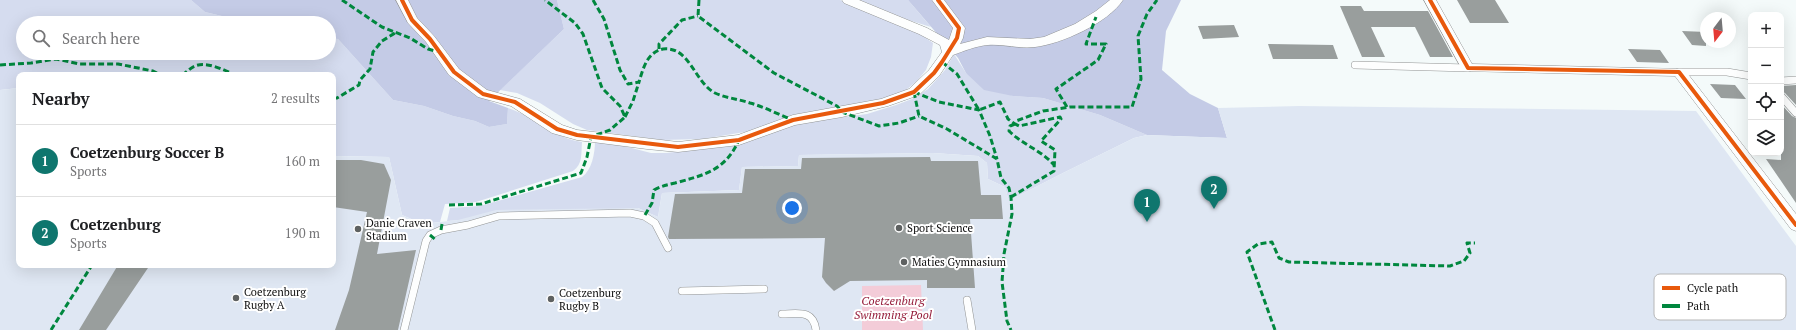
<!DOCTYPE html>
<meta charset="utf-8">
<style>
body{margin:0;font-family:"PT Serif",serif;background:#f2f2f2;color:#202124}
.controls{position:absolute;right:12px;top:12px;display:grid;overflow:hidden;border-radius:8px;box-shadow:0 4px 16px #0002}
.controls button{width:36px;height:36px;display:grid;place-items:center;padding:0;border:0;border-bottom:1px solid #e0e0e0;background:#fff;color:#202124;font:20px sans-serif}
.compass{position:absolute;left:1700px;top:12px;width:36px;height:36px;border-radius:50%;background:#fff;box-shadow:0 4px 16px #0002;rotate:196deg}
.you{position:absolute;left:792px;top:208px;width:14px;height:14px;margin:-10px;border:3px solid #fff;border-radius:50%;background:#1a73e8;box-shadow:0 0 0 6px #1a73e833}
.badge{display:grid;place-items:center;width:26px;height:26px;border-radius:50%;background:#0f766e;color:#fff;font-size:13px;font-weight:700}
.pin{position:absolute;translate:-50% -33px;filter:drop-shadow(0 1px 2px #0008)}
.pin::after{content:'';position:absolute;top:21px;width:14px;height:12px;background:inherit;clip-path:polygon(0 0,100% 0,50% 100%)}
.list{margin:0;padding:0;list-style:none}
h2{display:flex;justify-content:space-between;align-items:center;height:52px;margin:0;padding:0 16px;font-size:17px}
h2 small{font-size:13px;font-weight:400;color:#757577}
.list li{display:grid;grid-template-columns:26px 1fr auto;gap:12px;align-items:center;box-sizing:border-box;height:72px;padding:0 16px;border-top:1px solid #e0e0e0}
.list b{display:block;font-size:15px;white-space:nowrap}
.list p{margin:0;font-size:13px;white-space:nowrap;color:#757577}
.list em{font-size:13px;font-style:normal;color:#757577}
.icon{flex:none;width:22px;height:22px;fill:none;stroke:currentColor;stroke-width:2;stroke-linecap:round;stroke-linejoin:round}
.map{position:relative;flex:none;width:1796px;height:330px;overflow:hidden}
.search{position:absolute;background:#fff;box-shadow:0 4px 16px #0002;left:16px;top:16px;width:320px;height:44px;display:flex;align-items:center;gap:10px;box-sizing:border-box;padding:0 14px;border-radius:22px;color:#757577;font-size:15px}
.panel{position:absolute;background:#fff;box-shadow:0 4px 16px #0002;left:16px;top:72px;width:320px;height:196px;border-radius:8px}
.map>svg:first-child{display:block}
</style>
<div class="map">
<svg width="1796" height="330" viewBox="0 0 1796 330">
<rect width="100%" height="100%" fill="#f4fafa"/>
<path fill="#d5dcef" d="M 0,0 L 191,0 L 205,12 L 251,23 L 23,23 L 23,53 L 329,53 L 329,38 L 338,39 L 393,100 L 424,106 L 453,116 L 475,121 L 489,127 L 507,124 L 508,108 C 516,111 524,114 531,118 C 550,128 560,139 582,142 C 581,154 583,164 573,171 L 476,202 L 445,204 L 440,222 L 423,224 L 402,215 L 389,157 L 333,156 L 333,75 L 19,75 L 19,88 L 0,90 Z
M 557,0 L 840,0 L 919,33 L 933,43 L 931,57 L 926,70 L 917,81 L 906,90 L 884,99 L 792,115 L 774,125 L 751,131 L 702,139 L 662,140 L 587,130 L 573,124 L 540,103 L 517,93 L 500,90 L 564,29 Z
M 859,0 L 908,0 L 931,27 L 905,19 Z
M 954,54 L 966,73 L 1013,96 L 1043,98 L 1100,115 L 1147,135 L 1134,138 L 1063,173 L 1014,198 L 1008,198 L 1005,187 L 988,179 L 987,163 L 978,156 L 933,153 L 799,155 L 798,166 L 742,167 L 739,190 L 662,193 L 658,217 L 638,208 L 447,221 L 450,208 L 480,206 L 582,177 C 592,170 595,153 595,141 L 616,144 L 651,153 L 667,153 L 751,141 L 792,124 L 867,114 L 896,105 L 912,99 L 928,89 L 945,70 Z"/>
<path fill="#c4cbe6" d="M 191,0 L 557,0 L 564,29 L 489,101 L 508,108 L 507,124 L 489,127 L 475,121 L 453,116 L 424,106 L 393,100 L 338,39 L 329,38 L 329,23 L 251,23 L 205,12 Z
M 908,0 L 1181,0 L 1166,31 L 1162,70 L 1190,94 L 1218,108 L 1227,138 L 1147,135 L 1100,115 L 1043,98 L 1013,96 L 984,90 L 966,73 L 958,58 Z"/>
<path fill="#dfe7f3" d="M 19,88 L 19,265 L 333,265 L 333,156 L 389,157 L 402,215 L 423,224 L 458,220 L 496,210 L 638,208 L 658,217 L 662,193 L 739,190 L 742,167 L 798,166 L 799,155 L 933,153 L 978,156 L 987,163 L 988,179 L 1005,187 L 1008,198 L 1014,198 L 1063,173 L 1134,138 L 1147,135 L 1227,138 L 1218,108 L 1299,106 L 1696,111 L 1796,246 L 1796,330 L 0,330 L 0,90 Z"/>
<path fill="#f3ccd8" d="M 921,285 L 923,330 L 862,330 L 862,286 Z"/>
<path fill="#999e9d" d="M 1457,0 L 1495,0 L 1509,23 L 1470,23 Z
M 1340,6 L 1361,6 L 1364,11 L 1428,11 L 1453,57 L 1430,57 L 1415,27 L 1371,27 L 1385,57 L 1362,57 Z
M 1234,25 L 1239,37 L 1203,39 L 1198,26 Z
M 1682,31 L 1706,32 L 1706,46 L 1692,45 Z
M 1268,44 L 1333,45 L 1338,59 L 1273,59 Z
M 1628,49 L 1660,50 L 1669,63 L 1637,62 Z
M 1710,84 L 1735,85 L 1746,99 L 1721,98 Z
M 1796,85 L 1796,105 L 1785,93 L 1781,91 L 1781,86 Z
M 1781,104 L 1792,116 L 1796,118 L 1796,203 L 1766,159 L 1781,160 Z
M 930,157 L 931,161 L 978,161 L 981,195 L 1001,195 L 1003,219 L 970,219 L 975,288 L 927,288 L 927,280 L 850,281 L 834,291 L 826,283 L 822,277 L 825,238 L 669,239 L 668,237 L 675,194 L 742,193 L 745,169 L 801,169 L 802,158 Z
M 333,160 L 361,160 L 384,164 L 391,180 L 377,254 L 416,250 L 398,330 L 335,330 L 349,290 L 367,212 L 333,207 Z
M 118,265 L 150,265 L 106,330 L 79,330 Z"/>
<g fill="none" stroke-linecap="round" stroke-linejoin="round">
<g stroke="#929494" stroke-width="8">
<path id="service" d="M 1355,65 L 1468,68
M 1679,72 L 1727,72 L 1751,76
M 1781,81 L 1796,80
M 1781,96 L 1796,113
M 682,291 L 764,289
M 967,300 L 972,330
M 782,314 C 798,314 813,309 816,330
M 404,330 L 426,241 L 430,235 L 441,230 L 468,225 L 499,216 L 630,213 L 644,216 L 655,223 L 668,248"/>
</g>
<g stroke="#929494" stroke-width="1">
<path id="minor" d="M 396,0 L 408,0 L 417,18 L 434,36 L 459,69 L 487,90 L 520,99 L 562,125 L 577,130 L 678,142 L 738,135 L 793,115 L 881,99 L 909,89 L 929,70 L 942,52 L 940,45 L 919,34 L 844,3 L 842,0 L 859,0 L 927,28 L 949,40 L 953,28 L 932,0 L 944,0 L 965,28 L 963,38 L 960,44 L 987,37 L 1030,39 L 1044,37 L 1075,24 L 1096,11 L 1110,0 L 1123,0 C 1108,23 1061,44 1035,47 C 1019,49 1004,44 988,45 C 976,46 964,51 953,55 L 939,76 L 919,95 L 888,106 L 842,117 L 795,125 L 739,145 L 678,152 L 647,149 L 577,140 L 552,133 L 511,106 L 478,97 L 449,75 L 426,42 L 408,23 Z
M 1424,0 L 1436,0 L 1472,64 L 1684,69 L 1796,214 L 1796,231 L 1791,229 L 1675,76 L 1463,71 Z"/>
</g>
<use href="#service" stroke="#fdfefe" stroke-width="7"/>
<use href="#minor" fill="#fdfefe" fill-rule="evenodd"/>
<path stroke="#00873e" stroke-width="3" stroke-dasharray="6 3" stroke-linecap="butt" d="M 342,0 L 382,27 L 410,38 L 428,49 L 439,52
M 593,0 L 604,19 L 620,70 L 628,84 L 639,82 C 643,69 647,52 663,49 C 690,46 694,82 715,93 C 726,98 738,99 750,103 C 765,107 779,115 793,120
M 699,0 L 698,16 L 774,73 L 837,106 L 842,112 L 879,126 L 899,123 L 919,116
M 659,49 L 659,44 L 682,20 L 698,16
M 942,62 L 957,74 L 979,110 L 1000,102 L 1008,119 L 1015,124
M 0,65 L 31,63 L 56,59 L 80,64 L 118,64 L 153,71 L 161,75
M 182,75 C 187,72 190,68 195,66 C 207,61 224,70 235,75
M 914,92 L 919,116 L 947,129 L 997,159 L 1001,178 L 1009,188 L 1011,197 L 1012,214 L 1004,254 L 1002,282 L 1007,321 L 1011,330
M 914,92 L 939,102 L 979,110 L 990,136 L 997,159
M 333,98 L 337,98 L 359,85 L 360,80 L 370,69 L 373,52 L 382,41 L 395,33
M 1067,107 L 1056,89 L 1098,60 L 1106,44 L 1086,44 L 1096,17
M 625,117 L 633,101 L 639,82
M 1015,124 L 1010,126 L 1009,131 C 1023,145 1041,150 1054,165
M 1011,197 L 1054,171 L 1055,150 L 1041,141 L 1061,119 L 1060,117 L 1019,126 L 1015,124 L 1016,121 L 1043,111 L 1070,107 L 1132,107 L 1141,79 L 1138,36 L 1147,14 L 1157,0
M 449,205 L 481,204 L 581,173 L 587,157 L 591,137 L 610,130 L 625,117 L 620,106 L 602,88 L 583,34 L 575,23 L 545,0
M 645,215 L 652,203 L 654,190 C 661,186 667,185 675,183 C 704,175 725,171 739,140
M 441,230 L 442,224
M 430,235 L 436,240
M 51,330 L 92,265
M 1275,330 L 1247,252 L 1258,244 L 1272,242 L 1279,258 L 1289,262 L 1450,266 L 1464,261 L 1470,253 L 1467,243 L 1475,243"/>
<g stroke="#fff" stroke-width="6">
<path id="cycleway" d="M 402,0 L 412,20 L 430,39 L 454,72 L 483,94 L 515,102 L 557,129 L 577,135 L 678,147 L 739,140 L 793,120 L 883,103 L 914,92 L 934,73 L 942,62 L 957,38 L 959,28 L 938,0
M 1430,0 L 1468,68 L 1679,72 L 1796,225"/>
</g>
<use href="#cycleway" stroke="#e8590c" stroke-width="4"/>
</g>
<g fill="#5e6161" stroke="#fff" stroke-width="1.5">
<circle cx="899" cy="228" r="4"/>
<circle cx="358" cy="229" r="4"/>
<circle cx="904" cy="262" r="4"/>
<circle cx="236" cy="298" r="4"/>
<circle cx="551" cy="299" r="4"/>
</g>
<g text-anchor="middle" stroke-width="4" stroke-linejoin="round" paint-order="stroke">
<g font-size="11" fill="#0e0e0e" stroke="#fff" text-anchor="start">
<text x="366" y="227">Danie Craven<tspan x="366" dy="13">Stadium</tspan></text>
<text x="907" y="232">Sport Science</text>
<text x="912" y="266">Maties Gymnasium</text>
<text x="244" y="296">Coetzenburg<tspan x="244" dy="13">Rugby A</tspan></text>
<text x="559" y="297">Coetzenburg<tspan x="559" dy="13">Rugby B</tspan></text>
</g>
<g font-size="12" font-style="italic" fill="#97203d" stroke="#fff">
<text x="893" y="305">Coetzenburg<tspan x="893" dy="14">Swimming Pool</tspan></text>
</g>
</g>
<rect x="1654" y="274" width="132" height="46" rx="6" fill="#fff" stroke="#b7b7b7" stroke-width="1"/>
<rect x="1662" y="286" width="18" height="4" fill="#e8590c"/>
<rect x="1662" y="304" width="18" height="4" fill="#00873e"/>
<g font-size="11" fill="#0e0e0e">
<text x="1687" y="292">Cycle path</text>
<text x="1687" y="310">Path</text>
</g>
</svg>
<div class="controls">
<button>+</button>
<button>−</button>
<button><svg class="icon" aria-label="locate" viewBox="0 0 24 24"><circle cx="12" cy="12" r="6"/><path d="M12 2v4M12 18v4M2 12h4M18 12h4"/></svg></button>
<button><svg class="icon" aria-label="layers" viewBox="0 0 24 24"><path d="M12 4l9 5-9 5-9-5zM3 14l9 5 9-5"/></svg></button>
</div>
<svg class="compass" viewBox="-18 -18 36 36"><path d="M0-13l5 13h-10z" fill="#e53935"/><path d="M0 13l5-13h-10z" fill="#757577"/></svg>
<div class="you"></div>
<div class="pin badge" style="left:1147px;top:222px">1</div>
<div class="pin badge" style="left:1214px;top:209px">2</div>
<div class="search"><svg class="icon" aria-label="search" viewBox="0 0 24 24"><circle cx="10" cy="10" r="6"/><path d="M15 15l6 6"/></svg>Search here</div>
<section class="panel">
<h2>Nearby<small>2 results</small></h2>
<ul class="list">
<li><span class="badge">1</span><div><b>Coetzenburg Soccer B</b><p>Sports</p></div><em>160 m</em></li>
<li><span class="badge">2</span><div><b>Coetzenburg</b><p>Sports</p></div><em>190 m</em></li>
</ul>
</section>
</div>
